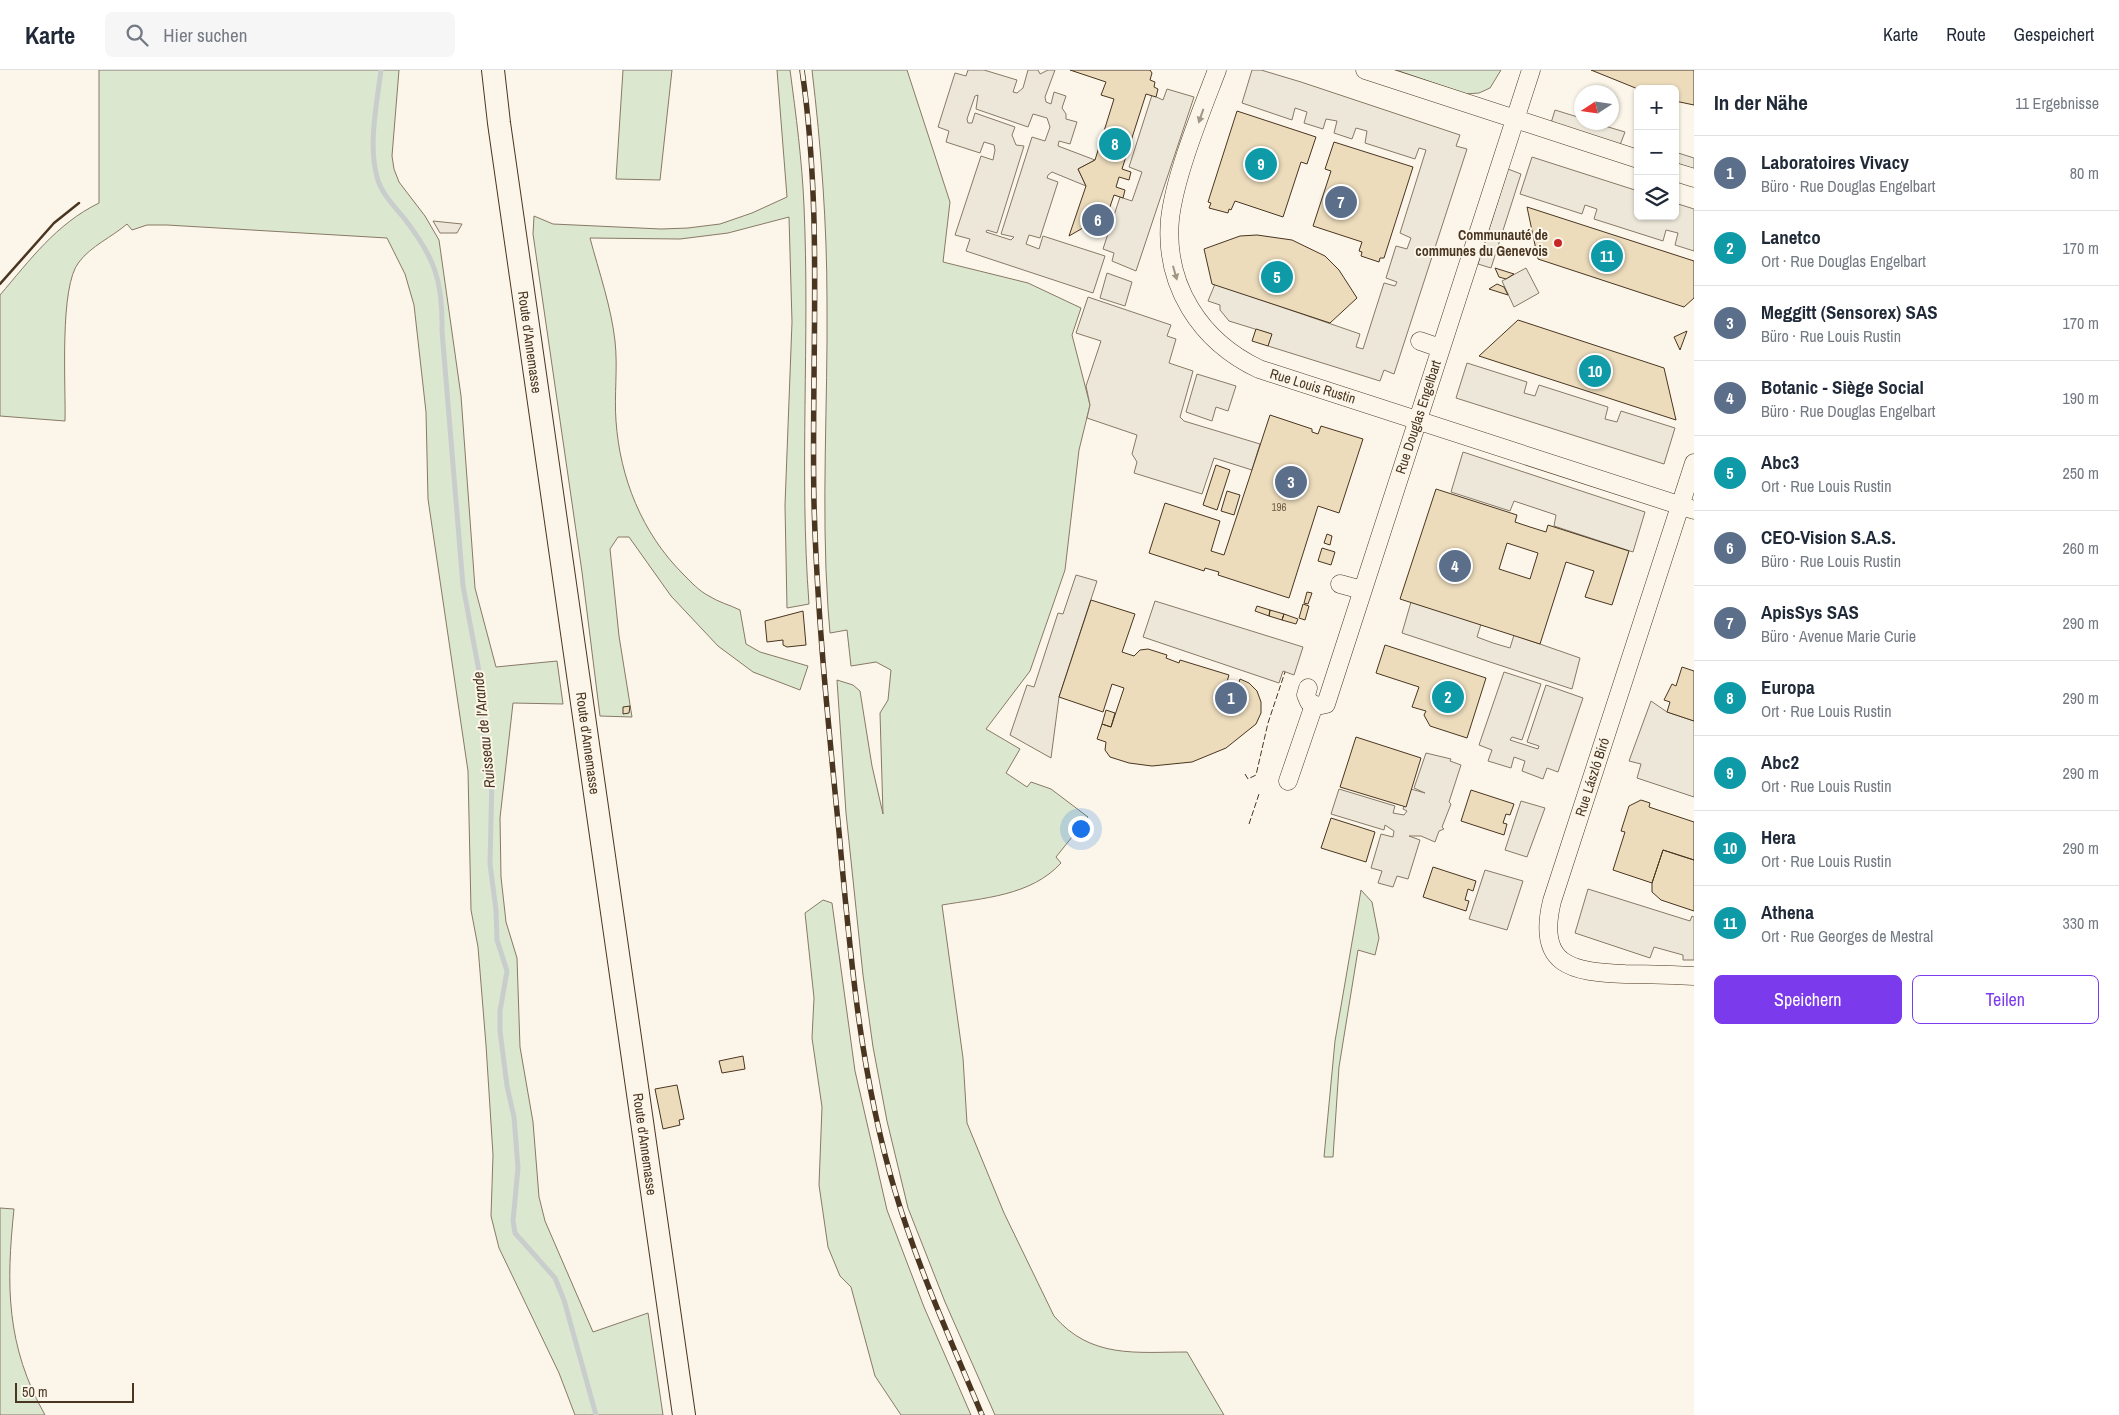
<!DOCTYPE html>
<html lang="de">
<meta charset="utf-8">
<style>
body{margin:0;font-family:"Archivo Narrow",sans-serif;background:#f6f6f7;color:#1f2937}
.controls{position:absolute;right:15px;top:15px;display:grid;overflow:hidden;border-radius:8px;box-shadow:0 1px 4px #0004}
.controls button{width:45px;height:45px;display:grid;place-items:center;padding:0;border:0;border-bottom:1px solid #e0e1e3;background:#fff;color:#1f2937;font:25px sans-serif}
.compass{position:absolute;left:1574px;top:15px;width:45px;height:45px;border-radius:50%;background:#fff;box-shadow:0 1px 4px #0004;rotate:258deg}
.scale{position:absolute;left:15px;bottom:12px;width:119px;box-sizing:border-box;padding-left:5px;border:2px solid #4a3520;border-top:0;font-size:14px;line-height:18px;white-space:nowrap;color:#4a3520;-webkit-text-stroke:4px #fbf6e9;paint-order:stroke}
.you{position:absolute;left:1080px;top:758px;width:18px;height:18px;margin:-12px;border:4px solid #fff;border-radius:50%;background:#1a73e8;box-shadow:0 0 0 8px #1a73e833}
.badge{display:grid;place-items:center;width:32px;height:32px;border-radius:50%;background:#7c3aed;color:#fff;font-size:16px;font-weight:700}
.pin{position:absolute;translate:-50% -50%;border:2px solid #fff;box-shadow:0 1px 5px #0006}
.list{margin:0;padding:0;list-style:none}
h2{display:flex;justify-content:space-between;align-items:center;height:65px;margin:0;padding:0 20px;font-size:21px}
h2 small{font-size:16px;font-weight:400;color:#747a83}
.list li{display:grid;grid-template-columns:32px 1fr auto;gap:15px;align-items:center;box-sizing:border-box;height:75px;padding:0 20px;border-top:1px solid #e0e1e3}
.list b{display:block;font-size:19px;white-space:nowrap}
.list p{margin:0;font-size:16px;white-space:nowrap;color:#747a83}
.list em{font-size:16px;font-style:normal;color:#747a83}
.actions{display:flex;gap:10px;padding:15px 20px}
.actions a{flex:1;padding:11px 0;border:1px solid #7c3aed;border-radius:8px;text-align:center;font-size:18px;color:#7c3aed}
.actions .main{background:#7c3aed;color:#fff}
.icon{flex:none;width:28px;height:28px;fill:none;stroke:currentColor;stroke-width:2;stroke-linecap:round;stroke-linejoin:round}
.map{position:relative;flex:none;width:1694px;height:1345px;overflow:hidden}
header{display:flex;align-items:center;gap:30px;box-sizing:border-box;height:70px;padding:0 25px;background:#fff;border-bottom:1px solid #e0e1e3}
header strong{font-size:24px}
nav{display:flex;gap:28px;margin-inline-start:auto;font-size:18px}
.search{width:350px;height:45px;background:#f6f6f7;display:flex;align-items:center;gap:12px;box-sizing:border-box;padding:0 18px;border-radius:8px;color:#747a83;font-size:19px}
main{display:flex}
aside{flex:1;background:#fff}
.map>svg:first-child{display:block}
</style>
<header>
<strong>Karte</strong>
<div class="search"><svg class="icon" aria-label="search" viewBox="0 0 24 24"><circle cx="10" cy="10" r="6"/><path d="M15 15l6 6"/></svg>Hier suchen</div>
<nav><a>Karte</a><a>Route</a><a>Gespeichert</a></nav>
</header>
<main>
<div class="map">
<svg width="1694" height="1345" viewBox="0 0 1694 1345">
<rect width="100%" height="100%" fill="#fbf6e9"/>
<path fill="#dce7d0" stroke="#887966" d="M 99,0 L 399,0 L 392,86 L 394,99 L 399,112 L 425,146 L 439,170 L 461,326 L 475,518 L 496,597 L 557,591 L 563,634 L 513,633 L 500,748 L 501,807 L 506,852 L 517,888 L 520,977 L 533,1052 L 539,1127 L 545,1151 L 593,1262 L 648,1243 L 663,1345 L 575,1345 L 559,1303 L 499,1178 L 491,1146 L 493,1085 L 486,975 L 478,877 L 471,840 L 468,701 L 428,429 L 426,342 L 414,235 L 405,204 L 387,168 L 167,155 L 147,155 L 132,160 L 127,154 C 112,167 91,176 79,192 C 59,216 66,317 65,351 L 0,346 L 0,225 C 30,190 56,154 99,133 Z
M 623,0 L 672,0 L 660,110 L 616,109 Z
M 777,0 L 790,0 C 796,45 802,90 804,136 C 810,269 799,402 809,534 L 787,538 L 785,435 L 792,252 L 789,147 L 728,163 L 680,169 L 590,168 C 599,202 611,236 615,271 C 618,298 614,325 616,351 C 620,408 642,463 683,504 C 691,512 699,521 709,526 C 718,532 730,535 740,540 L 746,574 L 760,582 L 808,596 L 800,620 L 753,602 L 718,576 L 671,526 L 629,467 L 618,467 L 610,479 L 619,566 L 632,647 L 600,646 L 582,502 L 533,164 L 534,146 L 553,154 L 661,159 L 688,158 L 720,154 L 752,143 L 787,127 Z
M 812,0 L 907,0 L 950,132 L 943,192 L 1028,213 L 1081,238 L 1072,265 L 1090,335 L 1079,380 L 1065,500 L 1030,601 L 986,659 L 1020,679 L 1006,703 L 1027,717 L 1031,712 L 1051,719 L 1088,747 L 1056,787 L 1061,793 C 1031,826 983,828 942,835 L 963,988 L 967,1053 L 1004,1143 L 1054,1246 C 1091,1289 1136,1282 1187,1282 L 1224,1345 L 995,1345 L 945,1232 L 908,1138 L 887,1051 L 873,977 L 863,905 L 846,743 L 837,610 L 853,615 L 860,621 L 872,696 L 883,744 L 880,643 L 888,630 L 891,600 L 876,592 L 851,596 L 847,560 L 830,563 L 828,538 C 821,435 828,333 827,231 C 827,154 821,76 812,0 Z
M 1396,0 L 1501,0 L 1490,18 L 1479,23 L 1466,24 Z
M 1361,820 L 1372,832 L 1379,868 L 1375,885 L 1358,880 L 1339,997 L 1333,1087 L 1324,1087 L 1335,971 Z
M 823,830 L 832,833 L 855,1001 L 887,1140 L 924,1237 L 971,1345 L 901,1345 L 875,1306 L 851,1217 L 840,1206 L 828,1177 L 819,1115 L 822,1037 L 812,968 L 814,928 L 805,843 Z
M 0,1138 L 14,1139 C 6,1215 6,1276 45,1345 L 0,1345 Z"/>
<path fill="#ede7d9" stroke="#887966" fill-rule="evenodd" d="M 968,0 L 984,0 L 1017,10 L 1013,22 L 1017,23 L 1023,18 L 1028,0 L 1038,0 L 1040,4 L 1048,0 L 1055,0 L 1045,27 L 1046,32 L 1051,34 L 1054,22 L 1066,26 L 1062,38 L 1066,44 L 1066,49 L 1077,52 L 1070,74 L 1059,71 L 1058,76 L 1095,90 L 1078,99 L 1086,116 L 1052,102 L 1048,105 L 1047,108 L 1058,112 L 1040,168 L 1029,165 L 1026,174 L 1039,179 L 1043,166 L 1105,186 L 1093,223 L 966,181 L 970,169 L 955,165 L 981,86 L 993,90 L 995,80 L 994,75 L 984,72 L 980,83 L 946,72 L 949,61 L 938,57 L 955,3 L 966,6 ZM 978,25 L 976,39 L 1028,57 L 1033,44 L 1047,48 L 1050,57 L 1045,71 L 1032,67 L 1001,164 L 1014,167 L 1011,170 L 986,162 L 987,160 L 997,163 L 1024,76 L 1016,75 L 1012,65 L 1015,57 L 975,43 L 972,53 L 968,53 L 967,49 L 975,26 Z
M 1252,0 L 1261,0 L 1301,12 L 1460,65 L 1456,76 L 1467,79 L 1394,304 L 1384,300 L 1380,311 L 1268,276 L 1271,264 L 1229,251 L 1220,240 L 1220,235 L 1208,231 L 1215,214 L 1360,264 L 1356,277 L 1363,279 L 1384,213 L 1395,216 L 1397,212 L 1386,208 L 1396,176 L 1407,179 L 1411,168 L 1400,163 L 1426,80 L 1419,78 L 1415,89 L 1365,73 L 1367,61 L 1356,58 L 1352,69 L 1334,63 L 1337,51 L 1326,49 L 1323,59 L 1304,53 L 1307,42 L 1295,38 L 1292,50 L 1242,33 Z
M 1167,19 L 1194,27 L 1136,201 L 1112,191 L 1114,183 L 1103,179 L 1120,127 L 1132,131 L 1142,102 L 1129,97 L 1152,25 L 1163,30 Z
M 1555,40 L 1581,48 L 1582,52 L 1595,53 L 1625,62 L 1620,75 L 1551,53 Z
M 1675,82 L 1694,88 L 1694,99 L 1675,93 Z
M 1532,87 L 1638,121 L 1638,146 L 1675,146 L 1675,133 L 1694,139 L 1694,181 L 1675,175 L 1678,163 L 1666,160 L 1663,171 L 1594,149 L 1597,139 L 1585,135 L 1582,144 L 1520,124 Z
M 1508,99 L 1521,104 L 1491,198 L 1478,194 Z
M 433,151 L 462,154 L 457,163 L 440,163 Z
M 1526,198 L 1539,223 L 1514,237 L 1502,211 Z
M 1107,203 L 1132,212 L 1125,236 L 1100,228 Z
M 1088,227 L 1171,255 L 1167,266 L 1176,269 L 1169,293 L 1193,301 L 1180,347 L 1184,351 L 1260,374 L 1252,400 L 1214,388 L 1202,424 L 1134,403 L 1137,392 L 1132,384 L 1137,365 L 1087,348 L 1090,335 L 1086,316 L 1101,271 L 1076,263 Z
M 1467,293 L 1527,312 L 1524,323 L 1535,326 L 1539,315 L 1608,337 L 1605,349 L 1617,352 L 1621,341 L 1675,358 L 1664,394 L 1456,328 Z
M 1197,304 L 1236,316 L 1228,341 L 1216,337 L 1212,351 L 1186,342 Z
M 1463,382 L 1645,442 L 1633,482 L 1554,456 L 1556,445 L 1514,431 L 1510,441 L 1451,422 Z
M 1076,505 L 1097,511 L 1059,627 L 1051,688 L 1010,665 L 1027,615 L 1034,617 L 1058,543 L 1063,544 Z
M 1155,531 L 1303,577 L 1294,605 L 1283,601 L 1279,613 L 1143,567 Z
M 1411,532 L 1481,554 L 1477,567 L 1493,573 L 1510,578 L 1514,565 L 1580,588 L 1572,619 L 1402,563 Z
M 1504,602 L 1541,614 L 1522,670 L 1512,667 L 1510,670 L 1538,679 L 1539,676 L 1527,672 L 1546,615 L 1583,628 L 1558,702 L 1547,698 L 1543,709 L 1522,701 L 1525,691 L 1514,687 L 1511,698 L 1488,691 L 1492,680 L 1479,675 Z
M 1651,631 L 1667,642 L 1694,651 L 1694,727 L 1637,708 L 1641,694 L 1629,691 Z
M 1426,683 L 1451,689 L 1450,691 L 1461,695 L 1449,732 L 1451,734 L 1442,757 L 1444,759 L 1439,761 L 1435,772 L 1421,766 L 1409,766 L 1420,770 L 1408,809 L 1397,806 L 1393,817 L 1378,813 L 1382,801 L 1371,798 L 1381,764 L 1393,767 L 1394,761 L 1385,755 L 1384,760 L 1331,744 L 1339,719 L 1395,736 L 1393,743 L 1404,745 L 1407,741 L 1403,739 L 1411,719 L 1425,723 L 1414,718 Z
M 1521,731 L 1545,738 L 1527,787 L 1505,780 Z
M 1485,800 L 1523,811 L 1507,860 L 1469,849 Z
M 1588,819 L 1690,851 L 1692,846 L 1694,847 L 1694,890 L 1683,890 L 1683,885 L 1654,877 L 1650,888 L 1575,863 Z"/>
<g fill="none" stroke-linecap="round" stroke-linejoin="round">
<path stroke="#c9cecd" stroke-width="5" d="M 381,0 C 377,33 368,74 377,107 C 381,123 394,136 404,148 C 435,188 443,211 442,261 L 463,516 L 479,601 L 484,668 L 492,707 L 490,794 L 496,840 L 497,870 L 507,901 L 500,941 L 500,961 L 507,1016 L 514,1047 L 518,1098 L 513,1151 L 515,1163 L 555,1208 L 564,1230 L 596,1345"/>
</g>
<path fill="#ecdcbc" stroke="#4a3520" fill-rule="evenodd" d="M 1070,0 L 1150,0 L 1152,3 L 1150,10 L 1155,12 L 1154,17 L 1158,19 L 1156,27 L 1146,24 L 1122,99 L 1131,102 L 1129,110 L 1119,107 L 1116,117 L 1125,120 L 1123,128 L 1114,125 L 1102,160 L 1088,155 L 1069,166 L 1086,116 L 1078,99 L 1095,90 L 1114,29 L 1101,25 L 1106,12 Z
M 1591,0 L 1694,0 L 1694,35 L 1675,31 L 1675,19 L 1638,19 Z
M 1237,41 L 1316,67 L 1307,94 L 1301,92 L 1283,147 L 1235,131 L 1231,140 L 1229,139 L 1228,143 L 1209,138 L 1211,133 L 1208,132 Z
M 1334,72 L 1413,97 L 1384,188 L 1380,188 L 1379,192 L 1361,186 L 1362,182 L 1359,181 L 1362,172 L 1313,156 L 1331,101 L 1325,99 Z
M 1527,137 L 1694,191 L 1694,228 L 1684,237 L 1538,189 Z
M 1257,165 L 1292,170 L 1325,186 L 1339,200 L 1357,228 L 1330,253 L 1212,214 L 1204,179 L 1240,166 Z
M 1495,198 L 1514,204 L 1506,209 L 1499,207 Z
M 1497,214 L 1504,217 L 1508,225 L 1489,219 Z
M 1518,250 L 1664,298 L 1676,350 L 1479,286 Z
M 1256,259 L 1272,264 L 1268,276 L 1252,271 Z
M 1687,261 L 1680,280 L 1674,267 Z
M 1270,345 L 1312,359 L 1312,362 L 1318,364 L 1321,356 L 1363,369 L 1339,443 L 1318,436 L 1289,528 L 1218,505 L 1219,502 L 1205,498 L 1204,501 L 1149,483 L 1165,433 L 1220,451 L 1211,481 L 1224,485 Z
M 1216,395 L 1230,400 L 1217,440 L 1203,435 Z
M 1436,419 L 1517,445 L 1515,452 L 1530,457 L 1546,462 L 1548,455 L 1629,481 L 1612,535 L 1585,527 L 1594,501 L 1566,492 L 1540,574 L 1400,529 ZM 1507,473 L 1538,483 L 1530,509 L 1499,499 Z
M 1227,421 L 1240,425 L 1234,445 L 1221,441 Z
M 1327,464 L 1332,466 L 1330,475 L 1324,473 Z
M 1322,478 L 1335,482 L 1331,495 L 1318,491 Z
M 1307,522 L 1312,523 L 1308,534 L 1304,533 Z
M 1091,530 L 1135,544 L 1122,582 L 1134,586 L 1140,580 L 1148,579 L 1167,585 L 1166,588 L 1179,593 L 1180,590 L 1229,605 L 1226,615 L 1237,618 L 1240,609 L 1249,613 L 1257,621 L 1261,632 L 1261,643 L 1256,654 L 1226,678 L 1192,692 L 1152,696 L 1129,693 L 1110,687 L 1105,680 L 1106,672 L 1097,669 L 1102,654 L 1111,657 L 1124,618 L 1112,614 L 1103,642 L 1059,627 Z
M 1303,534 L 1309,536 L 1305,550 L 1299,548 Z
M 1257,536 L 1270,540 L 1269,546 L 1255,541 Z
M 1270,540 L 1284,544 L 1282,550 L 1269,546 Z
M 803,541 L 806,575 L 787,577 L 783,575 L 783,570 L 767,572 L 765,551 Z
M 1284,544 L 1298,549 L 1296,554 L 1282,550 Z
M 1385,575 L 1486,608 L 1467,668 L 1430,656 L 1424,645 L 1426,641 L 1412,637 L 1419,617 L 1376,603 Z
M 1682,597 L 1694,601 L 1694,651 L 1667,642 L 1670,632 L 1664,630 L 1672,614 L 1676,616 Z
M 630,636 L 629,643 L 623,644 L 623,637 Z
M 1106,640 L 1115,643 L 1111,657 L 1102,654 Z
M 1356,667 L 1421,688 L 1406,737 L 1340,717 Z
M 1471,720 L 1514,734 L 1510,745 L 1506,744 L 1503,753 L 1507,754 L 1504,765 L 1461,751 Z
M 1641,730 L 1650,733 L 1649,737 L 1694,752 L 1694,790 L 1663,780 L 1652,813 L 1613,800 L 1625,762 L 1621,761 L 1629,736 Z
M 1331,748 L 1375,762 L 1366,792 L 1321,778 Z
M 1663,780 L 1694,790 L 1694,841 L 1661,830 L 1652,822 L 1652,813 Z
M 1433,797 L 1476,811 L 1473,821 L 1468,819 L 1465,830 L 1469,831 L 1466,841 L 1423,827 Z
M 743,986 L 745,999 L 722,1003 L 719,991 Z
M 677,1015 L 684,1049 L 679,1050 L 680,1055 L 663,1059 L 655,1019 Z"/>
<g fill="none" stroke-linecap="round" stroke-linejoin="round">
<g stroke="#4a3520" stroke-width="19">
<path id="minor" d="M 1217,0 C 1201,42 1175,105 1170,149 C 1164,215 1200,271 1259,299 L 1694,440
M 1365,0 L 1638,89
M 1675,102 L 1694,108
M 1420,271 L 1440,278
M 1694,393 L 1552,831 C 1536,896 1572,902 1625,904 C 1648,904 1671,905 1694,906
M 1340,514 L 1362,520
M 1308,618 L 1306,625 L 1309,632 L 1317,636 L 1326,634 L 1531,0
M 1288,711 L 1314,635"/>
</g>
<g stroke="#4a3520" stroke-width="24">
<path id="major" d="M 493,0 L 499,53 L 684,1345"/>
</g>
<use href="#minor" stroke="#fbf6e9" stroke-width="18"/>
<use href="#major" stroke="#fbf6e9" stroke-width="22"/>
<g stroke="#4a3520" stroke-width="5.5">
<path id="rail" d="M 802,0 C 823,143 811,288 814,433 C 817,543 828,652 839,762 C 850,883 860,1004 895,1121 C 918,1198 951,1271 982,1345"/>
</g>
<use href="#rail" stroke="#fbf6e9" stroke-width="4" stroke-dasharray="11" stroke-linecap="butt"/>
<path stroke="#4a3520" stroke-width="1" stroke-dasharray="6 2.5" stroke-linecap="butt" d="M 1245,704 L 1248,709 L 1256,705 L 1268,653 L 1285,602
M 1249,754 L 1259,724"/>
<path stroke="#4a3520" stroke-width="2.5" d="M 0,214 L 54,153 L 79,133"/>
</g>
<defs><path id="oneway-solid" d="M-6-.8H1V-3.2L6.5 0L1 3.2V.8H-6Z" transform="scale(1.25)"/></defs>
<g fill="#a29684">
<use href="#oneway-solid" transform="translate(1201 46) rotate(109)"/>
<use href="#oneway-solid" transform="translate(1175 203) rotate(74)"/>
</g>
<circle fill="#c62828" stroke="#fbf6e9" stroke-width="2" cx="1558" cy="173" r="5"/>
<g text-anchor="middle" stroke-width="4" stroke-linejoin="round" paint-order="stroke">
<g font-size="11" fill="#725f47">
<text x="1279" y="441">196</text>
</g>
<g font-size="14" font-weight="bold" fill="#4a3520" stroke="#fbf6e9" text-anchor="end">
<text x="1548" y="170">Communauté de<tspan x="1548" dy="16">communes du Genevois</tspan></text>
</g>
<g font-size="14" fill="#4a3520" stroke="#fbf6e9">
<text transform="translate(530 272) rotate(82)" y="5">Route d'Annemasse</text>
<text transform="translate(1313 316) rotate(17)" y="5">Rue Louis Rustin</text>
<text transform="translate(1418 347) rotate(-72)" y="5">Rue Douglas Engelbart</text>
<text transform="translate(588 673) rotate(82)" y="5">Route d'Annemasse</text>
<text transform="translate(1592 707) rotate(-72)" y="5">Rue László Biró</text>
<text transform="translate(645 1074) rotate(82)" y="5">Route d'Annemasse</text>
</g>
<g font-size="15" font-style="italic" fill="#4a3520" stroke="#fbf6e9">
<text transform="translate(484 660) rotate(-96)" y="5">Ruisseau de l'Arande</text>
</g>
</g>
</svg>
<div class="controls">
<button>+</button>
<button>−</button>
<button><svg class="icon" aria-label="layers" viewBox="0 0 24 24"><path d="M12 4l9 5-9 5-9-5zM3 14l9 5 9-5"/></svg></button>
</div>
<svg class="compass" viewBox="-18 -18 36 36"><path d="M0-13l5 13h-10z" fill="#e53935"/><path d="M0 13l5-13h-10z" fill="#747a83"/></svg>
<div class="scale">50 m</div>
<div class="you"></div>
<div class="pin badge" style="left:1231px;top:628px;background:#5c6f8a">1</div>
<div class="pin badge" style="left:1448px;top:627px;background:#0f9aa8">2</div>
<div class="pin badge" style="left:1291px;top:412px;background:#5c6f8a">3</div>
<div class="pin badge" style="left:1455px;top:496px;background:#5c6f8a">4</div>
<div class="pin badge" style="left:1277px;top:207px;background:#0f9aa8">5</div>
<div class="pin badge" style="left:1098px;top:150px;background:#5c6f8a">6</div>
<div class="pin badge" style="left:1341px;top:132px;background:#5c6f8a">7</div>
<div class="pin badge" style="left:1115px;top:74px;background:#0f9aa8">8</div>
<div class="pin badge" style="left:1261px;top:94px;background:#0f9aa8">9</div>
<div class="pin badge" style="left:1595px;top:301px;background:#0f9aa8">10</div>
<div class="pin badge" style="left:1607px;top:186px;background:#0f9aa8">11</div>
</div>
<aside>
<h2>In der Nähe<small>11 Ergebnisse</small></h2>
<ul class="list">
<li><span class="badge" style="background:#5c6f8a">1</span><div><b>Laboratoires Vivacy</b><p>Büro · Rue Douglas Engelbart</p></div><em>80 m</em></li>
<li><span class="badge" style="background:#0f9aa8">2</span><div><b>Lanetco</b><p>Ort · Rue Douglas Engelbart</p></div><em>170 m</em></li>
<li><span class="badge" style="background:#5c6f8a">3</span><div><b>Meggitt (Sensorex) SAS</b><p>Büro · Rue Louis Rustin</p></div><em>170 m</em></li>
<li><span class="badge" style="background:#5c6f8a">4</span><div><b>Botanic - Siège Social</b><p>Büro · Rue Douglas Engelbart</p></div><em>190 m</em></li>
<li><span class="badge" style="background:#0f9aa8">5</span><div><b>Abc3</b><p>Ort · Rue Louis Rustin</p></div><em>250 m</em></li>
<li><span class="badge" style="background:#5c6f8a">6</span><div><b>CEO-Vision S.A.S.</b><p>Büro · Rue Louis Rustin</p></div><em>260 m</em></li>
<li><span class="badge" style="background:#5c6f8a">7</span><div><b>ApisSys SAS</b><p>Büro · Avenue Marie Curie</p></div><em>290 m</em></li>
<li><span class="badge" style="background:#0f9aa8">8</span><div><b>Europa</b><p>Ort · Rue Louis Rustin</p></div><em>290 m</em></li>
<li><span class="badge" style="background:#0f9aa8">9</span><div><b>Abc2</b><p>Ort · Rue Louis Rustin</p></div><em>290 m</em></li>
<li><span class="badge" style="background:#0f9aa8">10</span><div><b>Hera</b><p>Ort · Rue Louis Rustin</p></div><em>290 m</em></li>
<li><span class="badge" style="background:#0f9aa8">11</span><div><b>Athena</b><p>Ort · Rue Georges de Mestral</p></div><em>330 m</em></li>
</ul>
<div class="actions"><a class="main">Speichern</a><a>Teilen</a></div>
</aside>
</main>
